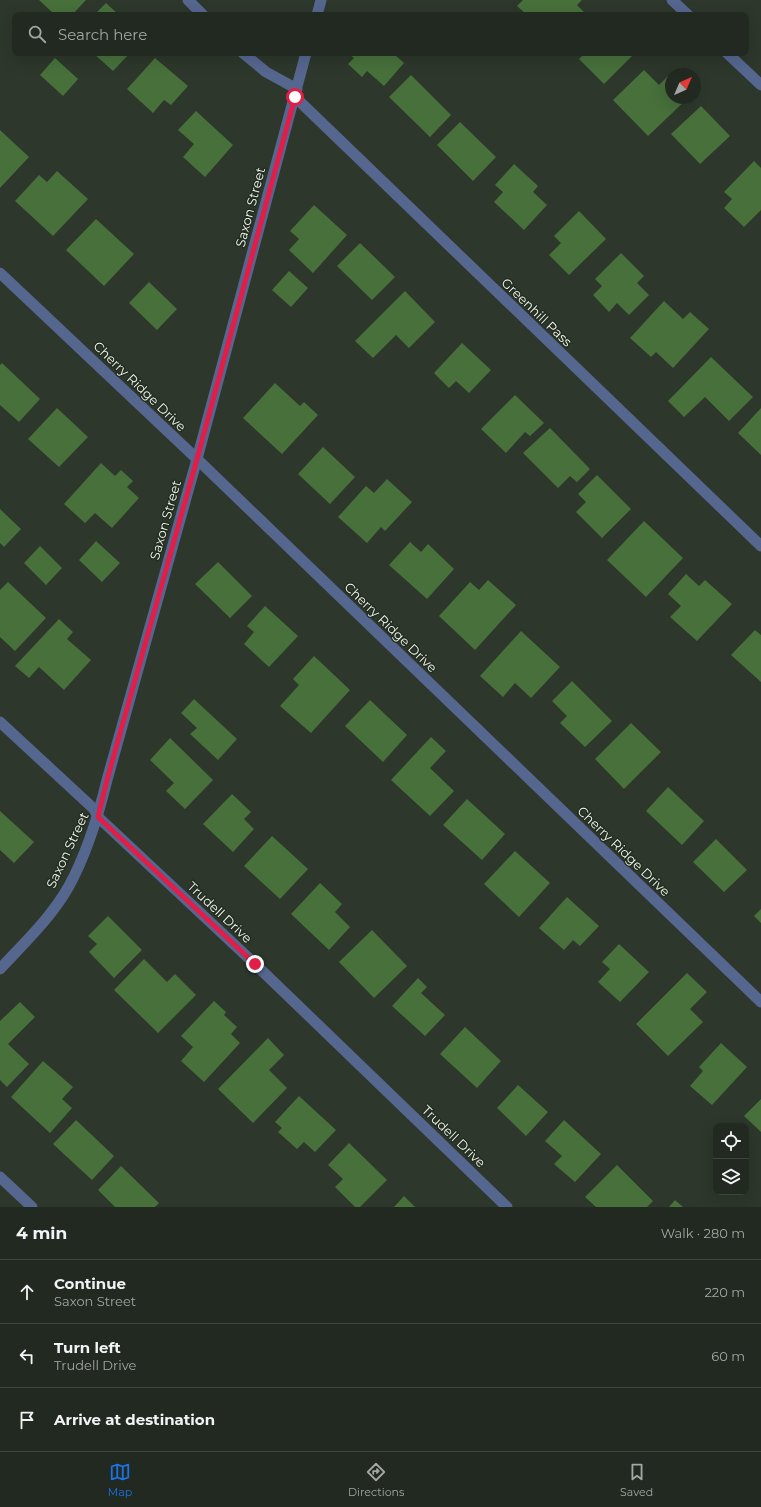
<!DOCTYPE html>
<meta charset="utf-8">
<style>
body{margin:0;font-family:Montserrat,sans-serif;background:#2e352d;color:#f1f3f6}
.controls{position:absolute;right:12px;bottom:12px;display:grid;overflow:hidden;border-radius:8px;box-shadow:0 4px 16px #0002}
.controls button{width:36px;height:36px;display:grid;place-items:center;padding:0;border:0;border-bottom:1px solid #3f453e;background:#222920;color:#f1f3f6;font:20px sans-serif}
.compass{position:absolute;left:665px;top:68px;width:36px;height:36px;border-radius:50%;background:#222920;box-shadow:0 4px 16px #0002;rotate:44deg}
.stop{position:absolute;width:12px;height:12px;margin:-9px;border:3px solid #e11d48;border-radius:50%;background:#fff}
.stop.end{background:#e11d48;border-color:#fff;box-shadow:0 1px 4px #0008}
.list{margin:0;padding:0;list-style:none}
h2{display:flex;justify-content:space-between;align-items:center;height:52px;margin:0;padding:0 16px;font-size:17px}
h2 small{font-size:13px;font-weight:400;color:#a2a6a5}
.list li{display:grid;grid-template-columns:26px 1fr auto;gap:12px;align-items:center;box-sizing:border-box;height:64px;padding:0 16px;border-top:1px solid #3f453e}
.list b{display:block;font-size:15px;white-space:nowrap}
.list p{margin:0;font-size:13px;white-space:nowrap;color:#a2a6a5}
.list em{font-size:13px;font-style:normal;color:#a2a6a5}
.icon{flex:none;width:22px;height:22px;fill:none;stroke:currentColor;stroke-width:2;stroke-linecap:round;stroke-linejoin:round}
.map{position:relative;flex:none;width:761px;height:1207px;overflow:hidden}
.search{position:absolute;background:#222920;box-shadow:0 4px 16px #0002;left:12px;right:12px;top:12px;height:44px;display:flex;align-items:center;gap:10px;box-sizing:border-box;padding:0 14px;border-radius:8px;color:#a2a6a5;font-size:15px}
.sheet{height:244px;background:#222920}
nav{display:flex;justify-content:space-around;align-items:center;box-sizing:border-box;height:56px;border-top:1px solid #3f453e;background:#222920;font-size:11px;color:#a2a6a5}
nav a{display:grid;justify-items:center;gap:2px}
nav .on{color:#1a73e8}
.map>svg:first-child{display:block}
</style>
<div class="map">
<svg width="761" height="1207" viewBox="0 0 761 1207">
<rect width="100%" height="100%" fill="#2d372b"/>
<path fill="#47703b" d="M 39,0 L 86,0 L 72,15 L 55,15 Z
M 523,0 L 582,0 L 577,5 L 584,12 L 581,15 L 527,15 L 517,6 Z
M 106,3 L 119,15 L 94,15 Z
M 93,53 L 130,53 L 113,71 Z
M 348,53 L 397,53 L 395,55 L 404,63 L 384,86 L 367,71 L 362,77 L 348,64 L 354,58 Z
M 585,53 L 635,53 L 604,84 L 579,59 Z
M 55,58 L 78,79 L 63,96 L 40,75 Z
M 155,58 L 188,86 L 171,105 L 164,100 L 153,113 L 127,89 Z
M 644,70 L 659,85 L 668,76 L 671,80 L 671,98 L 688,98 L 648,136 L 613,100 Z
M 411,75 L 451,115 L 430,137 L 389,97 Z
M 701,106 L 730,136 L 700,164 L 671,134 Z
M 196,111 L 233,145 L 205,177 L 183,157 L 194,144 L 178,130 Z
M 460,122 L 496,157 L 473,181 L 437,145 Z
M 0,130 L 29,157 L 0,188 Z
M 754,161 L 761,168 L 761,210 L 744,227 L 724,208 L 732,199 L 724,192 Z
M 514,164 L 538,186 L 533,192 L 547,205 L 524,230 L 494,202 L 503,192 L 495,185 Z
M 57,171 L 88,199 L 53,236 L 15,201 L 39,175 L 47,182 Z
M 314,205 L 347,235 L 313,273 L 289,250 L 299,239 L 290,231 Z
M 579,211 L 606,239 L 569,275 L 549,255 L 561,243 L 554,236 Z
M 96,219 L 134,254 L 104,286 L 66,250 Z
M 360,243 L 395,277 L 372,300 L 337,266 Z
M 621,253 L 644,276 L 637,283 L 649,295 L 629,315 L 617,303 L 609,312 L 593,295 L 602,286 L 595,279 Z
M 289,271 L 308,288 L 291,307 L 272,290 Z
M 149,282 L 177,309 L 157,330 L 129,303 Z
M 405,291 L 435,322 L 409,348 L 396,335 L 373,358 L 355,341 Z
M 664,301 L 683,319 L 690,312 L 709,329 L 673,368 L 656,352 L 651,357 L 630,338 Z
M 462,343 L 491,370 L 469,393 L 456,381 L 449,388 L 434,373 Z
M 711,357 L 753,397 L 729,421 L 705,397 L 684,417 L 668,401 Z
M 2,363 L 40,399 L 19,422 L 0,405 L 0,365 Z
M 275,383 L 300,406 L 304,402 L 318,415 L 282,454 L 243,418 Z
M 515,395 L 544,423 L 530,436 L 525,432 L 506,453 L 481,429 Z
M 57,408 L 88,437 L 59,467 L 28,439 Z
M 761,408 L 761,455 L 738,433 Z
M 550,428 L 590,469 L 577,482 L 570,476 L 558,488 L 523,453 Z
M 323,447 L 355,477 L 330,504 L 298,474 Z
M 101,463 L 115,476 L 121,470 L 133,481 L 127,487 L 139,498 L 112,528 L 95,513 L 85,523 L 64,504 Z
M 597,475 L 631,509 L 602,538 L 576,512 L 586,502 L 578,494 Z
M 387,479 L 412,502 L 385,531 L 381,527 L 367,543 L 338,517 L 366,486 L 374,493 Z
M 0,509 L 21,529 L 4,547 L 0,543 Z
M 644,521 L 683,558 L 646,597 L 607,560 Z
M 96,541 L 120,563 L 102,582 L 79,560 Z
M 410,542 L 421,552 L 428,544 L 454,569 L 427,599 L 389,565 Z
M 40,546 L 62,568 L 46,585 L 24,563 Z
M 218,562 L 252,596 L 230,618 L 195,584 Z
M 686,574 L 699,586 L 705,580 L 732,604 L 697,641 L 670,617 L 681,606 L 668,594 Z
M 488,580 L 516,605 L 475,650 L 439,616 L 470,582 L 479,590 Z
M 8,582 L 46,618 L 15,651 L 0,637 L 0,590 Z
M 265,606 L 298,636 L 269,667 L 244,644 L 254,632 L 247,626 Z
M 59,619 L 73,632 L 67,639 L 91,660 L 64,690 L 39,667 L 29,678 L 15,666 Z
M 755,630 L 761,635 L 761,682 L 731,655 Z
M 521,631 L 560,667 L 531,698 L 515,683 L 503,697 L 480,676 Z
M 314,656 L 350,690 L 311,733 L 280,706 L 299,685 L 293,679 Z
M 572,681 L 612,721 L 585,747 L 560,723 L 567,716 L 552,701 Z
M 194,699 L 237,739 L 218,760 L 190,734 L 197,728 L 181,713 Z
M 370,700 L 407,735 L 383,762 L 345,726 Z
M 631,723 L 661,752 L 624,789 L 595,759 Z
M 431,737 L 446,751 L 430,768 L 454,791 L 430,816 L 391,780 Z
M 170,738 L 213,780 L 185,809 L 166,791 L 174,783 L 150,760 Z
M 668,787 L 704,821 L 682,845 L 646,811 Z
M 232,794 L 251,812 L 244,819 L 254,829 L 233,852 L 203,824 Z
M 467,799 L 505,834 L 482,860 L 443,825 Z
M 0,811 L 34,842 L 14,863 L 0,850 Z
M 272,836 L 308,869 L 280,899 L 244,866 Z
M 716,839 L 747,870 L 724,892 L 693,862 Z
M 515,851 L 550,883 L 519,917 L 484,884 Z
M 320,883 L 342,904 L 335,912 L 350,927 L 329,950 L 291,914 Z
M 567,897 L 599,926 L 580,946 L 573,940 L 564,950 L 539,928 Z
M 761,909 L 761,923 L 754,916 Z
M 108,916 L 142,950 L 114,978 L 89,952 L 97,944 L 88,936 Z
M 372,930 L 407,966 L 374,998 L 339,962 Z
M 619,944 L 649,972 L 620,1002 L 598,982 L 610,969 L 602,962 Z
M 144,959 L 167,982 L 175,974 L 196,995 L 158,1033 L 114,990 Z
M 687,973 L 707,992 L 690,1009 L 703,1022 L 668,1056 L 636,1024 Z
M 418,978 L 427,987 L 421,993 L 445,1015 L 425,1036 L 392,1006 Z
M 214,1001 L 226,1012 L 224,1015 L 237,1027 L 231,1034 L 240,1043 L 204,1082 L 181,1061 L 193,1047 L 181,1036 Z
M 20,1002 L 35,1017 L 8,1044 L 29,1064 L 7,1087 L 0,1080 L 0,1021 Z
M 465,1027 L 501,1061 L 477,1088 L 440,1054 Z
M 268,1038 L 284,1055 L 269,1070 L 287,1088 L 253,1123 L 218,1089 Z
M 721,1043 L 747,1067 L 712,1105 L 690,1086 L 703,1071 L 699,1067 Z
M 43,1061 L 73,1087 L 62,1099 L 72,1108 L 50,1133 L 11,1097 Z
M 518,1085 L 548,1112 L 526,1136 L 497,1108 Z
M 299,1096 L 336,1130 L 315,1152 L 304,1142 L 297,1149 L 278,1132 L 282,1128 L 275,1122 Z
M 761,1099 L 761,1132 L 744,1116 Z
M 76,1120 L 114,1156 L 92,1180 L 53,1144 Z
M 564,1120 L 601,1154 L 575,1182 L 554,1164 L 562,1156 L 545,1141 Z
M 349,1143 L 387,1180 L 360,1207 L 355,1207 L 335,1187 L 343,1179 L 328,1165 Z
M 617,1165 L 653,1201 L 647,1207 L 596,1207 L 585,1197 Z
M 121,1166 L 159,1203 L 155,1207 L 115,1207 L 98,1190 Z
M 404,1196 L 415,1207 L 394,1207 Z
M 675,1200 L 683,1207 L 669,1207 Z"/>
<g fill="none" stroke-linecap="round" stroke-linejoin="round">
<path stroke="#55668f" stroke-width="11" d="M 188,0 L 203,15
M 672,0 L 688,15
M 317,15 L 321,0
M 243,53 L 266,72 L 297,89
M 727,53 L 761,85
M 295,97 L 761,546
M 0,273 L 197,459 L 761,1002
M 0,722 L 94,809 L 98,817 L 255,964 L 507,1207
M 0,969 C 24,943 51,918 69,886 C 87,853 98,817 107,780 L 197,459 L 306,53
M 0,1177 L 32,1207"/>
</g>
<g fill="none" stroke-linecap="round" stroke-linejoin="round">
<path stroke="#e11d48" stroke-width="5" d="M 255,964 L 98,817 L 107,780 L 197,459 L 295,97"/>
</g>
<g text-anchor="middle" stroke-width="3" stroke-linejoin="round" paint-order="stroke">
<g font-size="13" fill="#f0f7ef" stroke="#242d21">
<text transform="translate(250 207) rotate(-75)" y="5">Saxon Street</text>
<text transform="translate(537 312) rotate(44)" y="5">Greenhill Pass</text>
<text transform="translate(140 386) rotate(44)" y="5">Cherry Ridge Drive</text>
<text transform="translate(165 520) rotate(-74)" y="5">Saxon Street</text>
<text transform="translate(391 627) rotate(44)" y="5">Cherry Ridge Drive</text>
<text transform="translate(67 850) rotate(-65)" y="5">Saxon Street</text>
<text transform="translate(624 851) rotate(44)" y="5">Cherry Ridge Drive</text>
<text transform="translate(220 912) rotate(43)" y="5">Trudell Drive</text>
<text transform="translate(454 1136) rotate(44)" y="5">Trudell Drive</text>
</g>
</g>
</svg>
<div class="controls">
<button><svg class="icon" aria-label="locate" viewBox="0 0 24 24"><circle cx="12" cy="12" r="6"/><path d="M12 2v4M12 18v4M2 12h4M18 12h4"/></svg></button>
<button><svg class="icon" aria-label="layers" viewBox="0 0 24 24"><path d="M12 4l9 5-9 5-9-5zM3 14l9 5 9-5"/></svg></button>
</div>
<svg class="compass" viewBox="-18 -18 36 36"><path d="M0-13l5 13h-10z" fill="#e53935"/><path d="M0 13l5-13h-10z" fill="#a2a6a5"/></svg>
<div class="stop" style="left:295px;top:97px"></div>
<div class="stop end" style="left:255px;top:964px"></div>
<div class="search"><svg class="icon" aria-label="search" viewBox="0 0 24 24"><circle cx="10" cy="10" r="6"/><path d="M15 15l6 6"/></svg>Search here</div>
</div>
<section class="sheet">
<h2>4 min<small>Walk · 280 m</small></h2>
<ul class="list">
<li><svg class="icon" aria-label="ahead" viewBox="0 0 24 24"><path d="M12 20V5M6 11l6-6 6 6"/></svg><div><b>Continue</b><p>Saxon Street</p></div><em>220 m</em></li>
<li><svg class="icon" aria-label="left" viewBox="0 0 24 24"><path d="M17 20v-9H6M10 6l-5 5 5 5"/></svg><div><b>Turn left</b><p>Trudell Drive</p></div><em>60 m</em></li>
<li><svg class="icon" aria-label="arrive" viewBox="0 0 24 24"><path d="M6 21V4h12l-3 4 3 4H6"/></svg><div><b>Arrive at destination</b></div></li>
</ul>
</section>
<nav>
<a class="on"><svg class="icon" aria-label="map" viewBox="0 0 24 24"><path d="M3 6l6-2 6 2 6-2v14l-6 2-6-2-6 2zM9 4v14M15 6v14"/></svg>Map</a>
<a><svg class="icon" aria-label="directions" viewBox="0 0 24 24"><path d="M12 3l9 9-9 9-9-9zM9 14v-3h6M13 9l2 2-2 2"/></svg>Directions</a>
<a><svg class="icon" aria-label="saved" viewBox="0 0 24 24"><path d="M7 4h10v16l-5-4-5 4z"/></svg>Saved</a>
</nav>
